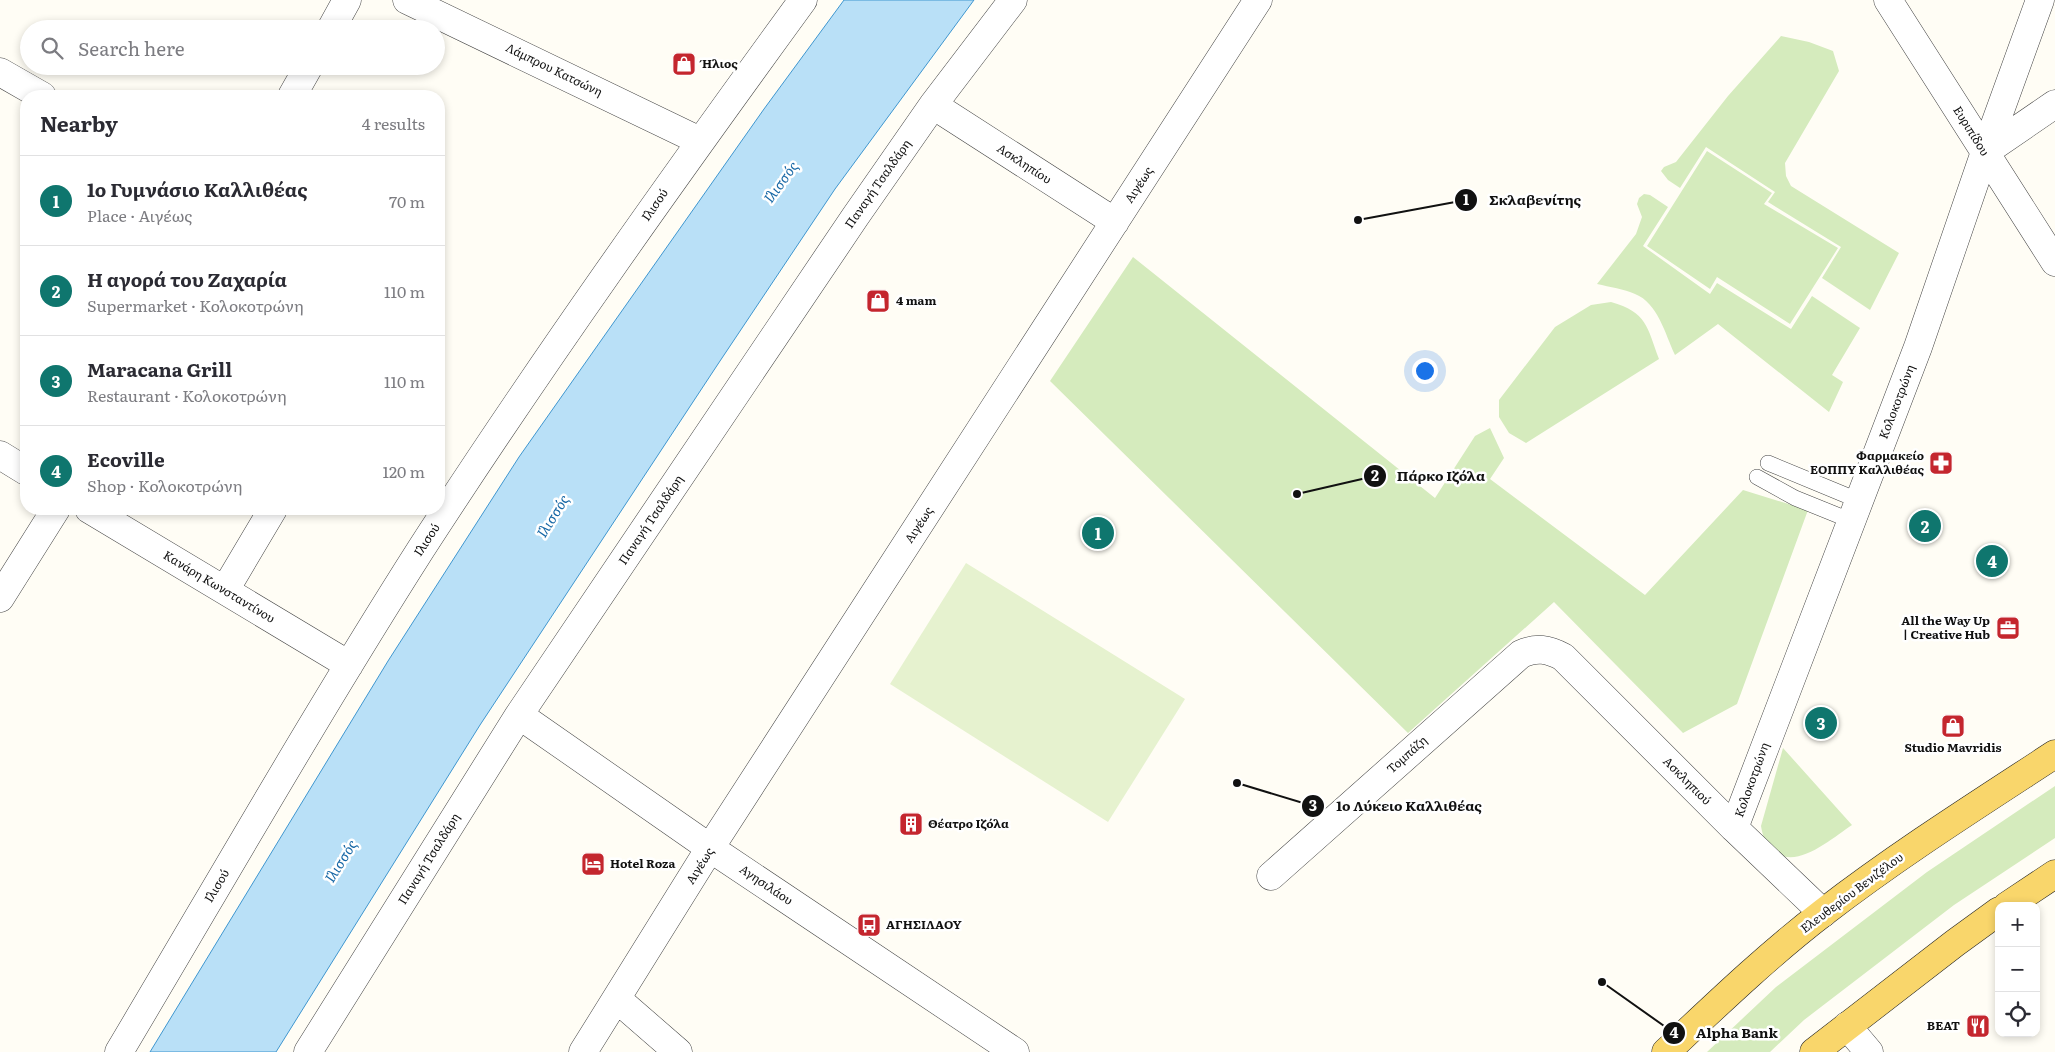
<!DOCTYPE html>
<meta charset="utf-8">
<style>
body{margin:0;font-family:Literata,serif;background:#f2f2f3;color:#2b2b33}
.controls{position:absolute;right:15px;bottom:15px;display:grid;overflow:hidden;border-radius:10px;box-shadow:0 2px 8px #0003}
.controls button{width:45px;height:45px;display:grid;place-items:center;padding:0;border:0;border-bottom:1px solid #e1e1e2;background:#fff;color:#2b2b33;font:25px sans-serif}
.you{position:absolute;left:1424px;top:370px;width:18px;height:18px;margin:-12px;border:4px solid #fff;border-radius:50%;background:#1a73e8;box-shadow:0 0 0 8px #1a73e833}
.badge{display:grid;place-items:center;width:32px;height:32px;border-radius:50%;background:#0f766e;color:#fff;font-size:16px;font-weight:700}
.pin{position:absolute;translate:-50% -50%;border:2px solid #fff;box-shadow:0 1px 5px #0006}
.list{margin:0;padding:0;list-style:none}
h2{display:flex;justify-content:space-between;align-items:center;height:65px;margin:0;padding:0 20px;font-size:21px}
h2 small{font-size:16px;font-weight:400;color:#7c7c81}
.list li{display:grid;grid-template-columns:32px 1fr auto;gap:15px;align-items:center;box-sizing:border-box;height:90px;padding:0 20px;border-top:1px solid #e1e1e2}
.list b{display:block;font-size:19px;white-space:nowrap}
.list p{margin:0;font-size:16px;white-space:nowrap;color:#7c7c81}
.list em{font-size:16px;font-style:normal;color:#7c7c81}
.icon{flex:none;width:28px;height:28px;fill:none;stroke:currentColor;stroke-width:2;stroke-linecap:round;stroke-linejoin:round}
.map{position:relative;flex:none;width:2055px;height:1052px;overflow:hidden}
.search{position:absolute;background:#fff;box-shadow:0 2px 8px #0003;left:20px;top:20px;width:425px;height:55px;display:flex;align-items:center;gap:12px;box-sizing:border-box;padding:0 18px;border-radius:28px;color:#7c7c81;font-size:19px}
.panel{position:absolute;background:#fff;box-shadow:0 2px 8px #0003;left:20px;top:90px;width:425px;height:425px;border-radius:20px}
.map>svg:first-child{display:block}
</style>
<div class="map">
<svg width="2055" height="1052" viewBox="0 0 2055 1052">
<rect width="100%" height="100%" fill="#fffdf5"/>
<path fill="#d5ebbd" d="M 1781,36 L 1809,42 L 1833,51 L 1839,71 L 1785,163 L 1786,176 L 1791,186 L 1899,253 L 1870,310 L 1822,278 L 1841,247 L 1768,202 L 1775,192 L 1706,147 L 1680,188 L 1668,180 L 1661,171 L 1664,167 L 1676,162 L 1728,96 Z
M 1707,151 L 1772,193 L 1764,204 L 1838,248 L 1790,324 L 1717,277 L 1710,289 L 1647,246 Z
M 1644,194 L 1650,195 L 1668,207 L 1643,246 L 1710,294 L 1717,283 L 1791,329 L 1812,296 L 1860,328 L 1832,375 L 1843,382 L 1829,412 L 1718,324 L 1675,355 C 1665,334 1658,303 1635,294 C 1624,289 1610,287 1597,284 L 1636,234 L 1642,217 L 1637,204 L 1639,198 Z
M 1133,257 L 1435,498 L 1475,436 L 1490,428 L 1504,458 L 1490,479 L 1645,595 L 1743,490 L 1808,510 L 1737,704 L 1683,733 L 1554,602 L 1408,733 L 1050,381 Z
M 1611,302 C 1647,312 1647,327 1659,359 L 1526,443 L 1509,433 L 1499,417 L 1499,400 L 1555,327 L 1591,305 Z
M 1783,748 L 1852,825 C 1832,838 1795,872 1773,850 C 1765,841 1763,838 1761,826 Z
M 2055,786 L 2055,838 L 1954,905 L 1804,1020 L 1770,1052 L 1707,1052 L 1776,987 L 1927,872 Z"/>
<path fill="#e6f2cf" d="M 966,563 L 1185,699 L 1108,822 L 890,684 Z"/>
<path fill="#b9e0f7" stroke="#3f96cf" d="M 844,0 L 974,0 L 835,189 L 718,364 L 480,725 L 276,1052 L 150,1052 L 388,661 L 519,457 L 764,109 Z"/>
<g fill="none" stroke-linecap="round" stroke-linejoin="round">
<g stroke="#444" stroke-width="16">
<path id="lane" d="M 1768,463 L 1860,501
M 1757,477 L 1795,498 L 1852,521"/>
</g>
<g stroke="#444" stroke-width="29">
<path id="street" d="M 407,0 L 700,141
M 1888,0 L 2055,262
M 331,29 L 347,0
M 0,72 L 42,96
M 292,96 L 309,66
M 933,105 L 1115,222
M 1985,152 L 2055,104
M 0,455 L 26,471
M 89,509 L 349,665
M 225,590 L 273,509
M 0,598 L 56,509
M 519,715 L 710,848 L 1015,1052
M 1734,828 L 1918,347 L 1985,152 L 2040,0
M 1271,876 L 1521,654 C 1537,647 1548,649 1563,657 L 1734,828 L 1823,913
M 617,999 L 678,1052
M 1847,1026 L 1869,1052
M 119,1052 C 219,884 316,714 421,549 C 542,362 672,180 803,0
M 308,1052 L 519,715 L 855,217 L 933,105 L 1013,0
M 583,1052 L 710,848 L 1258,0"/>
</g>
<g stroke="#222" stroke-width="29">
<path id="primary" d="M 2007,906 L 2055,874
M 1666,1052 C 1717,1004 1768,955 1824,912 C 1898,855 1977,805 2055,754
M 1814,1052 L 1955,943 L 1999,911"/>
</g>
<use href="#lane" stroke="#fff" stroke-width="15"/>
<use href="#street" stroke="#fff" stroke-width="28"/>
<use href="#primary" stroke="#f9d66b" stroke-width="28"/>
</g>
<defs>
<g id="shop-square" transform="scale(1.25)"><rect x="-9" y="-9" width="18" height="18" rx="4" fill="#c4262e" stroke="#fff"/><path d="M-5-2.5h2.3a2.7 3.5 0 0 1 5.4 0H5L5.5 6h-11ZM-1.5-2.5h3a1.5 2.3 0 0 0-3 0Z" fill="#fff"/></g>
<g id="pharmacy-square" transform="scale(1.25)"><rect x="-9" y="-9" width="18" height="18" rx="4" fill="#c4262e" stroke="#fff"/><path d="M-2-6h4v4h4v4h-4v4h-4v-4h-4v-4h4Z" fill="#fff"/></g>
<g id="office-square" transform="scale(1.25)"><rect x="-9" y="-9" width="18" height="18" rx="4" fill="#c4262e" stroke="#fff"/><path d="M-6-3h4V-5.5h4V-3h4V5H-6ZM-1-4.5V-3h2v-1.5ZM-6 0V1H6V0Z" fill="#fff"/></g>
<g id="building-square" transform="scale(1.25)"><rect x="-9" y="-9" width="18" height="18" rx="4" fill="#c4262e" stroke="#fff"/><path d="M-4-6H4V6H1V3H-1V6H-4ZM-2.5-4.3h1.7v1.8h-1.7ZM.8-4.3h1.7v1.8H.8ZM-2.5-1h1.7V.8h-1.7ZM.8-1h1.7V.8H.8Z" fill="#fff"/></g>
<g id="hotel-square" transform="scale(1.25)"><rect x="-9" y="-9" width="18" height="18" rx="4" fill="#c4262e" stroke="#fff"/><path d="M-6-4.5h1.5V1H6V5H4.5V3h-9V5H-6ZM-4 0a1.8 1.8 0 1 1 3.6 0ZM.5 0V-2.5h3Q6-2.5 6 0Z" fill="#fff"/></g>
<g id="bus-square" transform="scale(1.25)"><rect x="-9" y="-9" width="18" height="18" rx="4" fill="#c4262e" stroke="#fff"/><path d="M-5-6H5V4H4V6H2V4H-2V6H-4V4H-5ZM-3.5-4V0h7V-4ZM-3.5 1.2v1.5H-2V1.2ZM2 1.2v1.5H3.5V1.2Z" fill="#fff"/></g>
<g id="restaurant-square" transform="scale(1.25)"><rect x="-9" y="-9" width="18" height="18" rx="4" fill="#c4262e" stroke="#fff"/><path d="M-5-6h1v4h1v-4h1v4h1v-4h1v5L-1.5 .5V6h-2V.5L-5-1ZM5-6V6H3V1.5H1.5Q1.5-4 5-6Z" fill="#fff"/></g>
</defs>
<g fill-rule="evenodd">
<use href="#shop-square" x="684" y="64"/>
<use href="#shop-square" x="878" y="301"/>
<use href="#pharmacy-square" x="1941" y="463"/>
<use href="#office-square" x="2008" y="628"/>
<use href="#shop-square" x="1953" y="726"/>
<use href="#building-square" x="911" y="824"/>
<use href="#hotel-square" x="593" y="864"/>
<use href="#bus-square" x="869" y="925"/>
<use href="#restaurant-square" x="1978" y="1026"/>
</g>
<g text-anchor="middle" stroke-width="5" stroke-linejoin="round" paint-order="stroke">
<g font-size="12" font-weight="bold" fill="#111" stroke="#fff" text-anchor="start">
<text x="702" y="68">Ήλιος</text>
<text x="896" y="305">4 mam</text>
<text x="1924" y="460" text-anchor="end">Φαρμακείο<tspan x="1924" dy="14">ΕΟΠΠΥ Καλλιθέας</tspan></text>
<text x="1990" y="625" text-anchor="end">All the Way Up<tspan x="1990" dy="14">| Creative Hub</tspan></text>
<text x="1953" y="752" text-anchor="middle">Studio Mavridis</text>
<text x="928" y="828">Θέατρο Ιζόλα</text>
<text x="610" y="868">Hotel Roza</text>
<text x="886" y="929">ΑΓΗΣΙΛΑΟΥ</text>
<text x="1960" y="1030" text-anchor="end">ΒΕΑΤ</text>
</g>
<g font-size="12" fill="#111" stroke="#fff">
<text transform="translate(554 70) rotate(26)" y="4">Λάμπρου Κατσώνη</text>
<text transform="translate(1971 131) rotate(58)" y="4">Ευριπίδου</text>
<text transform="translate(1024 164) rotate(33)" y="4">Ασκληπίου</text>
<text transform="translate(878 184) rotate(-55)" y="4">Παναγή Τσαλδάρη</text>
<text transform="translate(1139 185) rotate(-57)" y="4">Αιγέως</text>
<text transform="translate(655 205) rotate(-55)" y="4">Ιλισού</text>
<text transform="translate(1897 402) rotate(-69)" y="4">Κολοκοτρώνη</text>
<text transform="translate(651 520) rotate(-56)" y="4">Παναγή Τσαλδάρη</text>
<text transform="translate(919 525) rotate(-57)" y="4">Αιγέως</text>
<text transform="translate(427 540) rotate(-57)" y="4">Ιλισού</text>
<text transform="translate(219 587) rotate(31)" y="4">Κανάρη Κωνσταντίνου</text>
<text transform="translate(1407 755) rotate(-42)" y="4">Τομπάζη</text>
<text transform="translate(1752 780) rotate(-70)" y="4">Κολοκοτρώνη</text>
<text transform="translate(1687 781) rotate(45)" y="4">Ασκληπιού</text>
<text transform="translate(429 859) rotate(-58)" y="4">Παναγή Τσαλδάρη</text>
<text transform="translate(700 866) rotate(-58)" y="4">Αιγέως</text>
<text transform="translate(766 885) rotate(34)" y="4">Αγησιλάου</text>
<text transform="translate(217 886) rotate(-59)" y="4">Ιλισού</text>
<text transform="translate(1852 893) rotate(-37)" y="4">Ελευθερίου Βενιζέλου</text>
</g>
<g font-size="14" font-style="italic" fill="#1768a6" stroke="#fff">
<text transform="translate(781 182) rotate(-54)" y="5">Ιλισσός</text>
<text transform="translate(553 516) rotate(-58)" y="5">Ιλισσός</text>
<text transform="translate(341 861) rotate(-58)" y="5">Ιλισσός</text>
</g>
</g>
<path fill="none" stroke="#111" stroke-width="2" d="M1358 220L1466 200M1297 494L1375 476M1237 783L1313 806M1602 982L1674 1033"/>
<g fill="#111" stroke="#fff" stroke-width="2">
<circle cx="1358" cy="220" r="5"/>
<circle cx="1297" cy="494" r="5"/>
<circle cx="1237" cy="783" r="5"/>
<circle cx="1602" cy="982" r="5"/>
<circle cx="1466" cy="200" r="12"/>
<circle cx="1375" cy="476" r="12"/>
<circle cx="1313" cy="806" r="12"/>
<circle cx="1674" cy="1033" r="12"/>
</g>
<g font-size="15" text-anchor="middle" font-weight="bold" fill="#fff">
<text x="1466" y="205">1</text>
<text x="1375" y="481">2</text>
<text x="1313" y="811">3</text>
<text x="1674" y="1038">4</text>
</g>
<g font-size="14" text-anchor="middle" font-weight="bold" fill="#111" stroke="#fff" stroke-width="5" stroke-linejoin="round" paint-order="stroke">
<text x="1535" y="205">Σκλαβενίτης</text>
<text x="1441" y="481">Πάρκο Ιζόλα</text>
<text x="1409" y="811">1ο Λύκειο Καλλιθέας</text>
<text x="1737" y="1038">Alpha Bank</text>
</g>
</svg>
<div class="controls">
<button>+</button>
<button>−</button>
<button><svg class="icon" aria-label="locate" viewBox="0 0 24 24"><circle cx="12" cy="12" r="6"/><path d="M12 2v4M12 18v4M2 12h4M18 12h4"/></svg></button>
</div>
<div class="you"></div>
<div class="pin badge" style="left:1098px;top:533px">1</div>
<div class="pin badge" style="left:1925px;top:526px">2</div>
<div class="pin badge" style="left:1821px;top:723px">3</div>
<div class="pin badge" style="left:1992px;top:561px">4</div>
<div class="search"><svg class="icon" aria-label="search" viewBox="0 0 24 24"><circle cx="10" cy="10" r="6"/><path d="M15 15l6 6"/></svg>Search here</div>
<section class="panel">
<h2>Nearby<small>4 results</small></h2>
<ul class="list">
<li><span class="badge">1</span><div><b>1ο Γυμνάσιο Καλλιθέας</b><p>Place · Αιγέως</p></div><em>70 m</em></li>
<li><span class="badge">2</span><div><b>Η αγορά του Ζαχαρία</b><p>Supermarket · Κολοκοτρώνη</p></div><em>110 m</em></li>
<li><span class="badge">3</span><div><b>Maracana Grill</b><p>Restaurant · Κολοκοτρώνη</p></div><em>110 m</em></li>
<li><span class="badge">4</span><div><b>Ecoville</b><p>Shop · Κολοκοτρώνη</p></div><em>120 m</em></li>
</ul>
</section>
</div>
